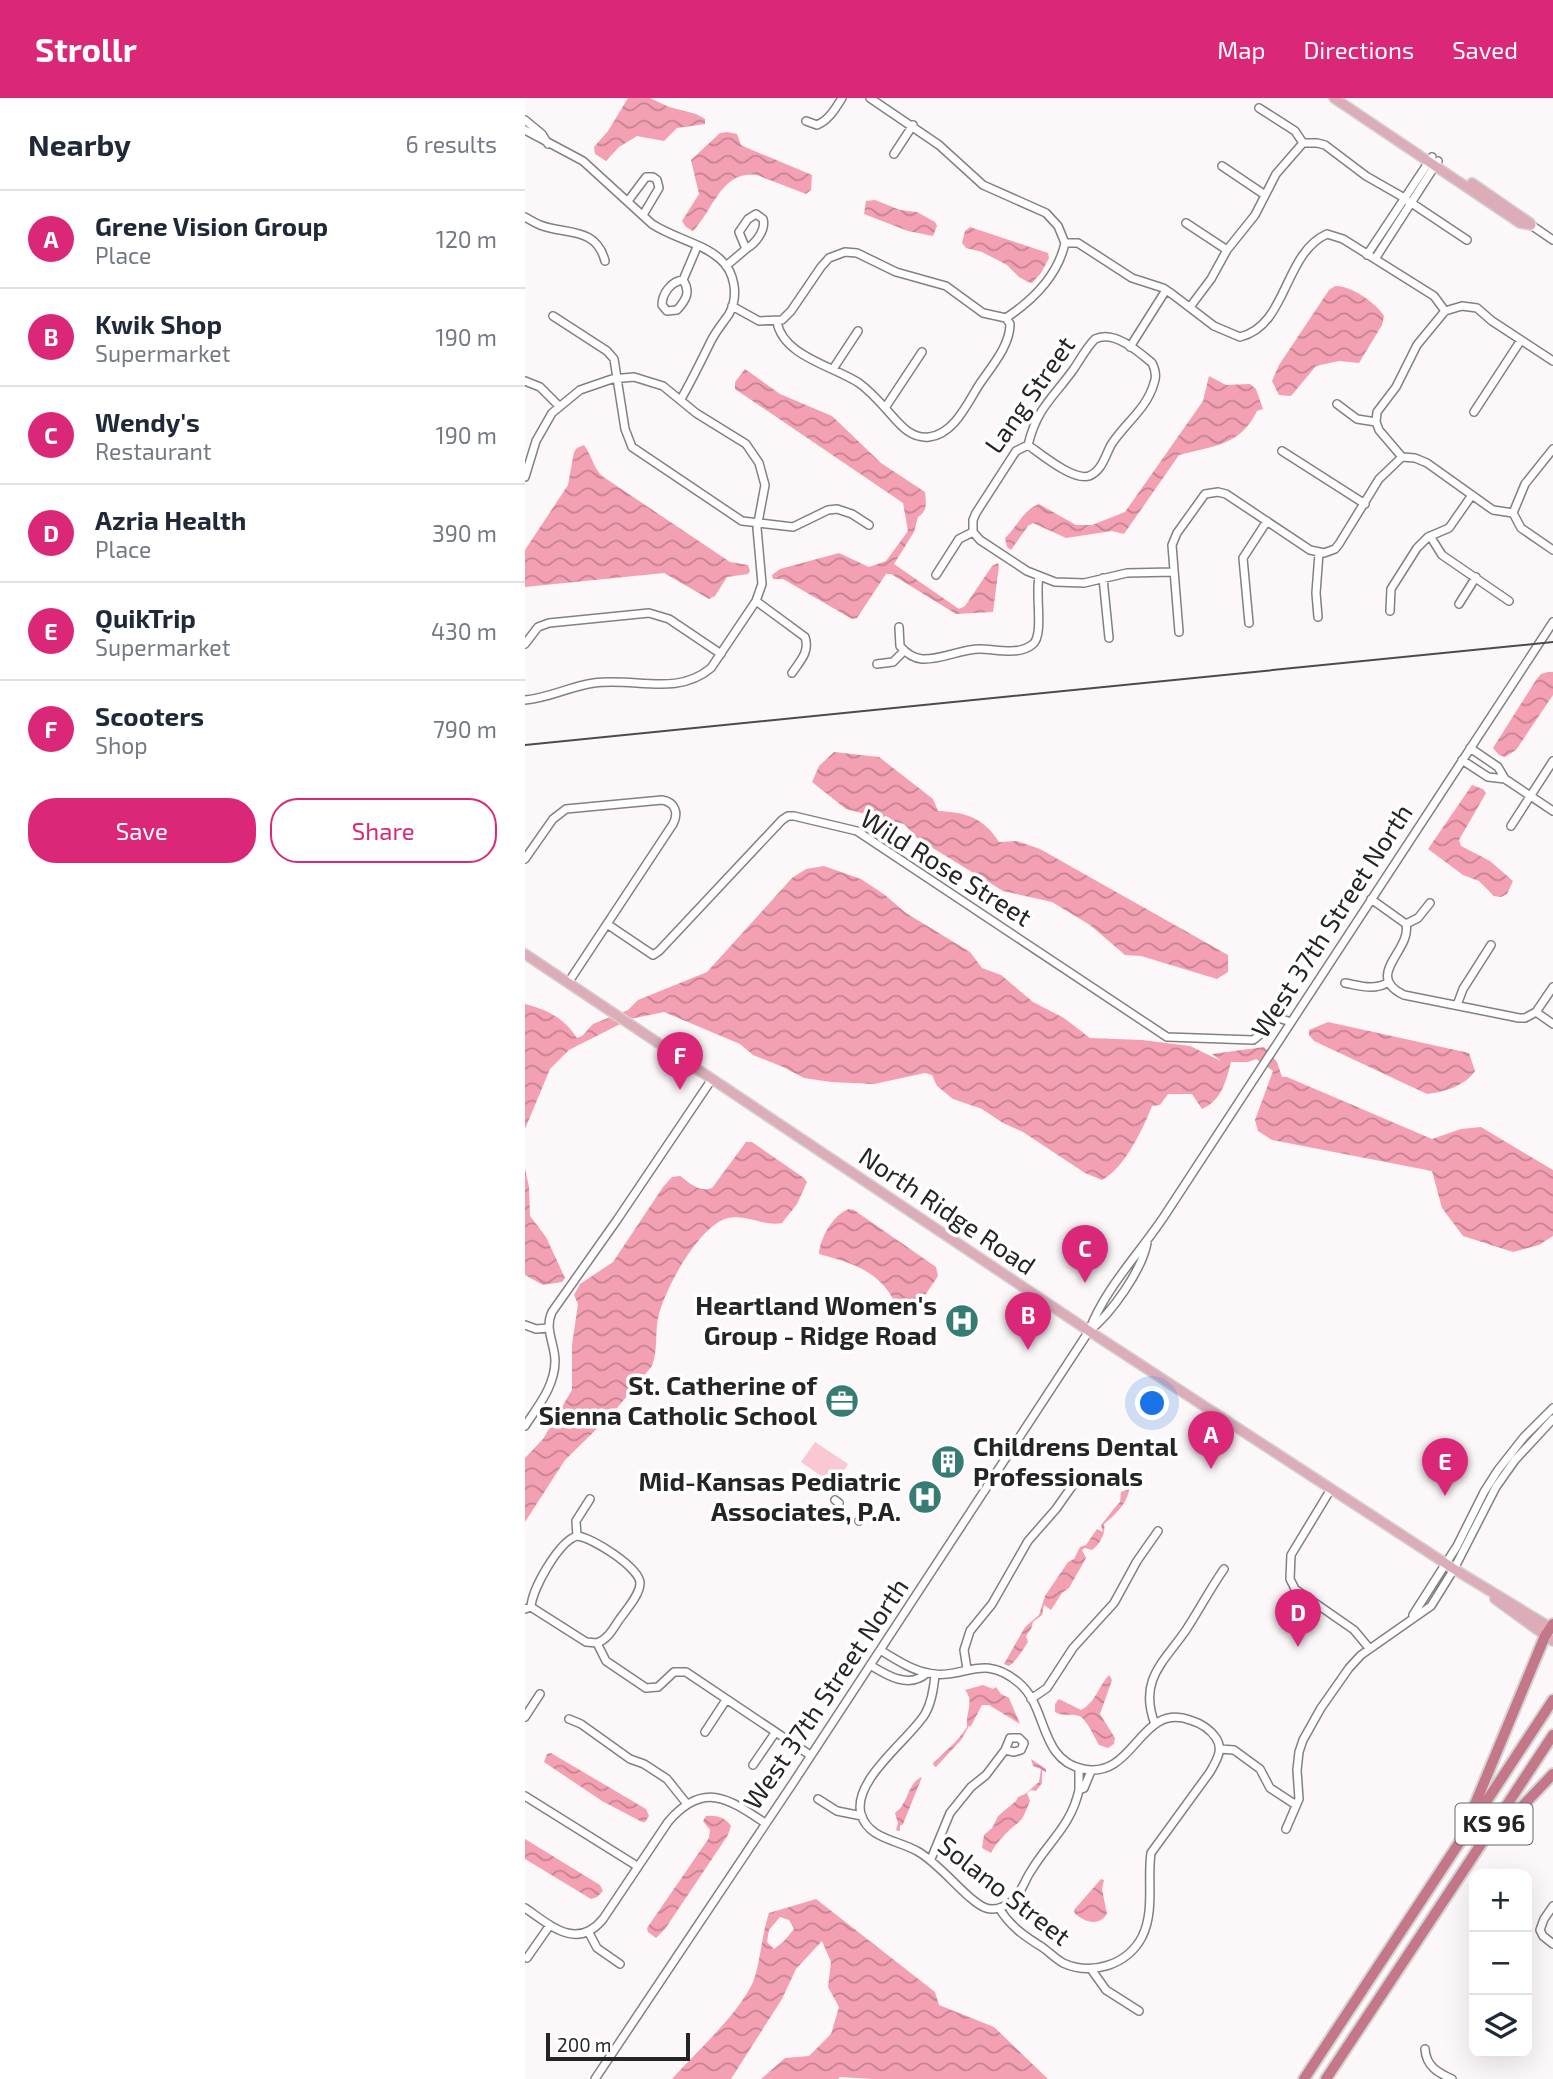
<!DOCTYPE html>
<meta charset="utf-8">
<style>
body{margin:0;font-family:"Exo 2",sans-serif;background:#f6f6f7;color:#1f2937}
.controls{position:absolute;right:21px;bottom:21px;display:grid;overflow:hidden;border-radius:14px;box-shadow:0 7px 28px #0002}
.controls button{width:63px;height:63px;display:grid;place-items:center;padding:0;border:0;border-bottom:2px solid #e0e1e3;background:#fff;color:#1f2937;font:35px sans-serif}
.scale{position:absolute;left:21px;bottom:18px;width:144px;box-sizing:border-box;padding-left:7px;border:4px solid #262525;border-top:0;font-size:19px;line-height:24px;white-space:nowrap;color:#262525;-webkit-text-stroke:5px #fff;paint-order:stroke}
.you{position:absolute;left:628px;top:1306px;width:24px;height:24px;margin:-18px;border:5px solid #fff;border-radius:50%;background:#1a73e8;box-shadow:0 0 0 10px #1a73e833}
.badge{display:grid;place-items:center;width:46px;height:46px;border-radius:50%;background:#db2777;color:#fff;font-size:23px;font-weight:700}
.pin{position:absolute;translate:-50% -58px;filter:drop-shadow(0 2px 4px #0008)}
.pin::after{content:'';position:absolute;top:37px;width:24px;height:21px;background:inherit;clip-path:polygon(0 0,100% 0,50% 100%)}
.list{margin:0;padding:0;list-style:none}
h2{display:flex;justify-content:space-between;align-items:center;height:91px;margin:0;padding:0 28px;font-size:30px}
h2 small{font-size:23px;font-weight:400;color:#747a83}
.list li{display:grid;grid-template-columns:46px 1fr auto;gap:21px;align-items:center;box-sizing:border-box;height:98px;padding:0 28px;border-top:2px solid #e0e1e3}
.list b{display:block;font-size:26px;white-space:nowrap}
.list p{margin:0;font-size:23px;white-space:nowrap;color:#747a83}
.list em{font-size:23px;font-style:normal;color:#747a83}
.actions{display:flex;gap:14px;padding:21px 28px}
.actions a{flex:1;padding:16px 0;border:2px solid #db2777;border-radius:28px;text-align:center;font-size:24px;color:#db2777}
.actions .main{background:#db2777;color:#fff}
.icon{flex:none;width:38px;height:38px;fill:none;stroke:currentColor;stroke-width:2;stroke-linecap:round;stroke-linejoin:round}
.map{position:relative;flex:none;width:1028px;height:1981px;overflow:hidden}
header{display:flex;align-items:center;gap:42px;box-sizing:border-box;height:98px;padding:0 35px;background:#db2777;color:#fff}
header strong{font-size:33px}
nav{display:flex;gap:38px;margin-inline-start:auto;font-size:24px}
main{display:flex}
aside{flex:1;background:#fff}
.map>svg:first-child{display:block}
</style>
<header>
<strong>Strollr</strong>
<nav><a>Map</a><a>Directions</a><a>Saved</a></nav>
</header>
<main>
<aside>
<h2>Nearby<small>6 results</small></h2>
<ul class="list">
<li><span class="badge">A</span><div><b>Grene Vision Group</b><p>Place</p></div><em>120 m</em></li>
<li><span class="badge">B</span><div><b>Kwik Shop</b><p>Supermarket</p></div><em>190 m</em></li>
<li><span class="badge">C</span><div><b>Wendy's</b><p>Restaurant</p></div><em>190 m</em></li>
<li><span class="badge">D</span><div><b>Azria Health</b><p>Place</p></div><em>390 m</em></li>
<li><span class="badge">E</span><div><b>QuikTrip</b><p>Supermarket</p></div><em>430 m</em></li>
<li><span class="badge">F</span><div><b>Scooters</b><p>Shop</p></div><em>790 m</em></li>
</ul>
<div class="actions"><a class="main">Save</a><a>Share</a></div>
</aside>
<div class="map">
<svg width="1028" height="1981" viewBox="0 0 1028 1981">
<defs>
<pattern id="water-waves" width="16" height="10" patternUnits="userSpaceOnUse" patternTransform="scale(1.75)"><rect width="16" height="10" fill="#f4a0b3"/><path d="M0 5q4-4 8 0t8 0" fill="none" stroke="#c58291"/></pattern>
</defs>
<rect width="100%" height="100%" fill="#fcf7f8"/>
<path fill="#fac8d2" d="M 290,1344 L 323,1366 L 309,1387 L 276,1364 Z"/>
<path fill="url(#water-waves)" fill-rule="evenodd" d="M 103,0 L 125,0 L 144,9 L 171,16 L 180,21 L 180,26 L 152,30 L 139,43 L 112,38 L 94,49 L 81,63 L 70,56 L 69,49 L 83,33 Z
M 202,34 L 212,36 L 216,47 L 220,49 L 287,77 L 286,92 L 281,96 L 232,77 C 196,72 188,113 168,133 L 161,129 L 157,123 L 174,96 L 166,62 L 195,35 Z
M 350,102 L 375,112 L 392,114 L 410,124 L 412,128 L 408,138 L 383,133 L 339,116 L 341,103 Z
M 445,129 L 523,155 L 524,160 L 516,175 L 507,185 L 503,184 L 494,179 L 482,167 L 457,154 L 441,150 L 437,145 L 440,133 Z
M 810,188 C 826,187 851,205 859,218 L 857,227 L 834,265 L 814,263 L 791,268 L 766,298 L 754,297 L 747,283 L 754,267 L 804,192 Z
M 220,271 L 255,296 L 307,318 L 356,365 L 400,394 C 401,404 403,413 393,419 L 389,434 L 369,466 L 434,511 L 440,508 L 467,468 L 473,465 L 474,468 L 468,514 L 431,516 L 366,476 L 361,476 L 332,520 L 327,521 L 258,481 L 248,481 L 247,477 L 255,471 L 314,455 L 344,469 L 361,463 L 383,433 L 378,405 L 210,291 L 210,284 Z
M 684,278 L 701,287 L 725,286 L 731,291 L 738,311 L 732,313 C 715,348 688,348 654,357 L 599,436 L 587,433 L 541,440 L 508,425 L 503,428 L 486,452 L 482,449 L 480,440 C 492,429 498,412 514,406 L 551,427 L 567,427 L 600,414 L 678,303 Z
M 59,347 C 67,358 68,369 77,378 L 205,464 L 223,467 L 225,473 L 223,476 L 202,479 L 190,498 L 184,501 L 139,475 L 0,489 L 0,452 L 43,387 L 49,354 L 52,350 Z
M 1023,574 L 1028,574 L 1028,597 L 991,652 L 980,659 L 974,657 L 968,650 L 1011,582 L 1016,576 Z
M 309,654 L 354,659 L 408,701 L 413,713 C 441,714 459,720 474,744 L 492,743 L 515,751 L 703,857 L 703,874 L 692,881 L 616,858 L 600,857 L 565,827 L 527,804 L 478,793 L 393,741 L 379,726 L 321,711 L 287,684 L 294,668 Z
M 947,687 L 958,691 L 961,695 L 934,742 L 936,748 L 965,763 L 988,783 L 982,796 L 976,799 L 969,798 L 954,783 L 938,777 L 903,751 Z
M 299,768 L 336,781 L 360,797 L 381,815 L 445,854 L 457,870 L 476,877 L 508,904 L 539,920 L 565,940 L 617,942 L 665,948 L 696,963 L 687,956 L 739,949 L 752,964 L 757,979 L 762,979 L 907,1041 L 936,1031 L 956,1029 L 1028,1072 L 1028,1138 L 1014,1147 L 988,1154 L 938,1138 L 917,1110 L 907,1073 L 747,1042 L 733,1033 L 730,1022 L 748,973 L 731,961 L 723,964 L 706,964 C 701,983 697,1002 677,1011 L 667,996 L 643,996 L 635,1007 L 627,1008 C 618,1031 599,1071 577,1082 L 560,1075 L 498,1034 L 478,1025 L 457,1011 L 428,1001 L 412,988 L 407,977 L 400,975 L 349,986 L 306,984 L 279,980 L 258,969 L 228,957 L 215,946 L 139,914 L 105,921 L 44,952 L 25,971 L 0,1031 L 0,906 C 23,912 39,920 52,940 L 57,938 L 68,926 L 103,912 L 113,902 L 182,874 L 267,780 L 281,771 Z
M 803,924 L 944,955 L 950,973 C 940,988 919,994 902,996 L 789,943 L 784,937 L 784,932 Z
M 221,1044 L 227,1044 L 279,1080 L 282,1084 L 272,1106 L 257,1125 C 240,1129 222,1116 203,1120 C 174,1127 139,1192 133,1220 C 130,1236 133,1252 127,1268 L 87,1316 L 40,1362 L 0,1424 L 0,1360 L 18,1341 L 47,1292 L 47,1247 L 53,1206 L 49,1197 L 55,1186 L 88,1164 L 138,1089 L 147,1079 L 155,1078 C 165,1085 174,1095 187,1090 Z
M 0,1070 L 4,1089 L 5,1118 L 21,1139 L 40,1180 L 37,1184 L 18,1187 L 0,1177 Z
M 324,1111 L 329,1112 L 411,1169 L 413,1178 L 388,1215 L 379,1216 C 371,1209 369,1201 363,1193 C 347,1170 319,1163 294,1156 C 295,1141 308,1116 324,1111 Z
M 604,1391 C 603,1405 589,1418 579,1426 C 581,1435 575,1446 567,1452 L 560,1450 L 557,1452 L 561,1460 L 544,1490 L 537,1495 L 526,1512 L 519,1507 L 517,1517 L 508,1524 L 506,1531 L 501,1538 L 503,1544 C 498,1551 491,1564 484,1568 L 479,1566 L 500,1529 L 514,1517 L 520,1498 L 543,1464 L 549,1461 L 555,1449 L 561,1447 L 572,1431 L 578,1434 L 576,1427 C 583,1419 587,1412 595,1404 L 596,1394 Z
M 584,1577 L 587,1582 L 575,1616 L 590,1640 L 589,1646 L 583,1650 L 574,1647 C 570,1640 561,1620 554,1618 C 546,1615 538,1619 530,1614 L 530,1606 L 534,1601 L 556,1612 C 571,1604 573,1589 584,1577 Z
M 458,1587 L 468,1591 L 471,1589 L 476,1596 L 484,1600 L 495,1626 L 464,1607 L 457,1607 L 446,1628 L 444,1628 L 436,1642 L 411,1669 L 409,1668 L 408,1665 C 420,1654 434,1642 442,1629 C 440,1615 450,1604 440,1592 Z
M 26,1655 L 121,1711 L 124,1718 L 120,1724 L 117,1724 L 77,1703 L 19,1664 L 22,1656 Z
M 506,1661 L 521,1671 L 521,1674 L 517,1672 L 517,1685 L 511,1693 L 506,1692 L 502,1695 L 505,1703 C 502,1709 499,1720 494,1724 C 483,1733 473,1742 466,1755 L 457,1750 L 459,1737 L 467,1730 L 473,1718 L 491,1703 L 493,1699 L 500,1696 L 514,1684 L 516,1671 L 508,1668 Z
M 397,1679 L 378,1726 L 375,1728 L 375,1733 L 371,1732 L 373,1725 L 370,1715 C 373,1712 376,1710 378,1706 C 384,1697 385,1684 397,1679 Z
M 181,1718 C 191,1717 200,1719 206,1728 L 203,1737 L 140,1831 L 131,1840 L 123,1834 L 122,1830 L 184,1740 L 185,1732 L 178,1723 Z
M 0,1741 L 75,1787 L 78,1793 L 72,1799 L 66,1801 L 0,1761 Z
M 576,1781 L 579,1782 L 577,1791 L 582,1816 C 573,1829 561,1824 550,1816 L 549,1812 Z
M 291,1801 L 410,1894 L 414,1907 L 469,1929 L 523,1981 L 347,1981 L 315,1979 L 313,1981 L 236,1981 L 260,1960 L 284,1958 L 306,1936 L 314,1909 L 303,1889 L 306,1864 L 297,1843 L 271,1871 L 257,1901 L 206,1981 L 147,1981 C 171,1954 213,1917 228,1884 C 235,1867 237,1835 244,1815 ZM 255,1819 L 264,1822 L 269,1831 L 259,1843 L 249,1851 L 242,1844 L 244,1832 Z"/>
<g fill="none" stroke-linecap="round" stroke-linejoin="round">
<g stroke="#848081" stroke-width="10">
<path id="minor" d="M 345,0 L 414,47 L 458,87 L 521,115 L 533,128 L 540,145
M 734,10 L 770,33 L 778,45
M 0,22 L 17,36 L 23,46
M 281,23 L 292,27 C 304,22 310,11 317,0
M 0,32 L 58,63 L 127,126 C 148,140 177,145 195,161 C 210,174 214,198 204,216 C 198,225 191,233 186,243 C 176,263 167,282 156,301
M 778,45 L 792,45 L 800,47 L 841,78 L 876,98 L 942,142
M 369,56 L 388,27
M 697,68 L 740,97
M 103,103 L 121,79 L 128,79 L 132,82 L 134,90 L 118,117
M 231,116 L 238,121 C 241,132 231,145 221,151 L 214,134 L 223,121 Z
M 0,119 C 5,122 10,125 15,127 C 40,137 71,128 80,163
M 661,125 L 702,152
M 1006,127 L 1028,142
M 540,145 L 553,145 L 607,180 L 638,190 L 647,196 L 689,228 L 715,239 C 763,227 758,156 802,136 L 818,141 L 909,198 L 920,213
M 842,157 L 907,59
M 850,161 L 913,63
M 201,168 L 221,151
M 158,182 C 166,194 161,202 152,212 L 142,213 L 137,207 C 137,196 146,183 158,182 Z
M 158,182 L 172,149
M 207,208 L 234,223 L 257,222 L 266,213 L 296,169 L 304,160 L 320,154 L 332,155 L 371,174 L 421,188 L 458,215 L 481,220
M 665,209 L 686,181 L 702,152 L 730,117 L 751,76 L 778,45
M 28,218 L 82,253 L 89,261 L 100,331 L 107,349 L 217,423 L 268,429 L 303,412 L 312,411 L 327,416 L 344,427
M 481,220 C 508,202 533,177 540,145
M 252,224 C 258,258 308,268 334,285 C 345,293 353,302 361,311 C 373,324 384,341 404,339 C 429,336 442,306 454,287 C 466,269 485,248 485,226 L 481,220
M 605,249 L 641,192
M 308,271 L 333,233
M 0,283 L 15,289 L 34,308
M 812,306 L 832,321 L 851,324
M 360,310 L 397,254
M 949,314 L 996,242
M 757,353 L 840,406
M 877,359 L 854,332 L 851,324 L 852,314 L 871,289 L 892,247 L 920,213 L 937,208 L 952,210 L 967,223 L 1028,263
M 877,359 L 890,360 L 902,365 L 968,412 L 988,415 L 996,430 L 1028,452
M 0,379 L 11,343 L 27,315 L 55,292 L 87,281 L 109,279 L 138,288 L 171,315 L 221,346 L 234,365 L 240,387 L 232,430 L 237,486 L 231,503 L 186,570 C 151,599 110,579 69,585 C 46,588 24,600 0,602
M 988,415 L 1000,386 L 1028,351
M 448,434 L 448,422 L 451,415 L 491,353 L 503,347 C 512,310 527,301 548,272 C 555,262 561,250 570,241 C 589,232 613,253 627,265 C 630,271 632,278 629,285 C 622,311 599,326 586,347 C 580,358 577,373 564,378 C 548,383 516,356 503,347
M 448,434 L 455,442 L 502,473 L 530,484 L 559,485 L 602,475 L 648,474
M 905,438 L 917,457 L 984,503
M 411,477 L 434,441 L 448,434
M 578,480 L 584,540
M 231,503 L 280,539 C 285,554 275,563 267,575
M 934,506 L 951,479
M 865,513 L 866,491 L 892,450 L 903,439 L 924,430 L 947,397
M 793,519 L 791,495 L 794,455
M 724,525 L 718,460 L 742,423
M 374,529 L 375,548 C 381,555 387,560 397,561 C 417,562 435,551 455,551 C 471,551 494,558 508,546 C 519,537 510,496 514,479
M 654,534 L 647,447 L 652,435 L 680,396 L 693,394 L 701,396 L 785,452 L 799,455 L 810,451 L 814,446 L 854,381 L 877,359
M 0,546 L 13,529 L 24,525 L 124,515 L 144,521 L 196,556
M 352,566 L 368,564 L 379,553
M 945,650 L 973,669 L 980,681 L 1028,713
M 937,662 L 963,679 L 980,681
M 986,728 L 1028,663
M 0,761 L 28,721 L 41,711 L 137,702 C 150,704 154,715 148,726 L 43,885
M 846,801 L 881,826 C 887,853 838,877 879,897 L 994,920 L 1000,920 L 1011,914 L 1028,926
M 82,826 L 128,857 L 134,853 L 257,722 L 263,718 L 269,718 L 332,733 L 642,939 L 728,942 C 739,936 740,925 750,919 L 766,924
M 881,826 L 893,820 L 905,805
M 820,885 C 836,888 849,893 864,884
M 932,907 L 938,891 L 966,847
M 1011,914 L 1028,889
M 0,1227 L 11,1231 L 23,1230
M 564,1233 C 586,1216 617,1172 622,1145
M 0,1328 C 13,1308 30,1288 30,1263 C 30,1246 19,1231 27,1214 L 92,1122 L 187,981
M 806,1391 L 766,1457 L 765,1481 L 770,1491 L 829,1532 L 844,1550
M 65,1401 L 51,1423 L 52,1438 C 67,1439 115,1470 115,1485 C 115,1497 101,1512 94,1522 C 88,1531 83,1541 72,1545
M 310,1402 L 314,1405
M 334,1423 L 339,1415
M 6,1509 L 61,1544 L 72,1545 L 81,1563 L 121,1590 L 133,1589 L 149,1574 L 161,1574 L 285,1657
M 0,1511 L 6,1509 C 7,1491 34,1443 52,1438
M 888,1517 L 932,1448 L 959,1394 L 973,1372 L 999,1339 L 1028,1310
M 355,1552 C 370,1561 386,1572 403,1575 C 438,1583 457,1553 494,1585 C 523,1609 514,1662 558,1671 C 610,1682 614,1604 665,1622 C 675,1625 685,1631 691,1640 C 699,1652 691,1663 685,1674 L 626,1755 C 622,1782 630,1813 617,1839 C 602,1867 567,1878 538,1865 C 531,1861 524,1854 517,1849 C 499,1838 485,1828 474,1810
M 345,1567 C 363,1578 384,1591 402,1575
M 442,1571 L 439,1552 L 445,1533 L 467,1506 L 503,1443 L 531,1411 L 555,1377
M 410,1576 C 409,1589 407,1604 400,1616 C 385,1641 327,1682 336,1716 C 343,1741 373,1742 392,1753 C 415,1765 443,1804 461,1810 C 470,1813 479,1809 486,1804 C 496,1797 499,1783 506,1773 C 524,1743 546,1728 554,1692
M 506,1601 L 522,1590 L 548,1550 L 589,1505 L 612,1463 L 633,1433
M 0,1619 L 15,1596
M 44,1621 L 56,1626 L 105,1661 L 119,1666 L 142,1681 L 162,1706
M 630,1626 C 613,1582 639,1564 661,1532 C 674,1512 685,1491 699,1471
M 180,1634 L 201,1602
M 695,1651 L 709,1652 L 735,1671 L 745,1690 L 771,1707
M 228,1667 L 250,1635
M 554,1671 L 554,1692 L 559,1690 L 566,1673
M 0,1698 L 112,1768
M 293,1701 L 312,1713 L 337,1718
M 761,1731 L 774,1701 L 772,1672 L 774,1654 L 778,1642 L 796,1610 L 824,1570 L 836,1557 L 906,1508 L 929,1471 L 971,1389 L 990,1362 L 1028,1321
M 406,1761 L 425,1715 L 446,1689 L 461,1677 L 480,1652 L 489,1654 L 496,1652 L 499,1645 L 494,1640 L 485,1640 L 480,1652
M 1028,1808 L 1019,1821 L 1015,1832 L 1018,1838 L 1028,1846
M 0,1810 C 25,1827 52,1853 78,1821 L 143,1724 C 178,1683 203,1700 240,1725
M 63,1833 L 72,1850 L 95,1866
M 2,1860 L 25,1827
M 566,1871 L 581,1892 L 614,1913
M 900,1951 C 901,1968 913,1975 927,1981
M 70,1981 L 268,1685 L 564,1233 C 580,1190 615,1155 640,1117 L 1028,524"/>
</g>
<g stroke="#d4d3d3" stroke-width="12">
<path id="major" d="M 809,0 L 995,125 L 1006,127
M 947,85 L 1005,125
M 0,856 L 564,1233 L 929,1471 L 1028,1531
M 970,1501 L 1028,1543"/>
</g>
<g stroke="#d4d3d3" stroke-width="14">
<path id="highway" d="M 943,1723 L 1020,1538 L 1028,1526
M 967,1740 L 1028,1676
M 779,1981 L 1028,1602
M 801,1981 L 1028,1637"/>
</g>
<use href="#minor" stroke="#fff" stroke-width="7"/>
<use href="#major" stroke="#dcadb9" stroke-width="9"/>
<use href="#highway" stroke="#c5778a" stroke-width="10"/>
<path stroke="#4c4a4a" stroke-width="2" d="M 0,647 L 1028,544"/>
</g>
<defs>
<g id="hospital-disc" transform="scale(1.75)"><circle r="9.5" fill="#367c73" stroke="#fff"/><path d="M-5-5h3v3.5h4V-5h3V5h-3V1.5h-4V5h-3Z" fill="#fff"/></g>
<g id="office-disc" transform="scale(1.75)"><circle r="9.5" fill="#367c73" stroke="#fff"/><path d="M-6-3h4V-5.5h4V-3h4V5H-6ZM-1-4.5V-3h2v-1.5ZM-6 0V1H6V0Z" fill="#fff"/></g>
<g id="building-disc" transform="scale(1.75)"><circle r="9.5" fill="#367c73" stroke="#fff"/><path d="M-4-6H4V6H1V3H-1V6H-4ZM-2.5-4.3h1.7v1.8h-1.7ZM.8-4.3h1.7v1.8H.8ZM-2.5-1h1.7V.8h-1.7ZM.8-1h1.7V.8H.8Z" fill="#fff"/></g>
</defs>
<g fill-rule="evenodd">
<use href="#hospital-disc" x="437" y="1223"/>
<use href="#office-disc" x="317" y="1303"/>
<use href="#building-disc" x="423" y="1364"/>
<use href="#hospital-disc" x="400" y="1399"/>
</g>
<g text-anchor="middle" stroke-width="7" stroke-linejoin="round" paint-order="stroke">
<rect fill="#fff" stroke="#676666" stroke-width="2" x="930.5" y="1705.5" width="77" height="41" rx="5"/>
<g font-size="24" font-weight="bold" fill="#262525">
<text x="969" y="1734">KS 96</text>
</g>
<g font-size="26" fill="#262525" stroke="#fff">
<text transform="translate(505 297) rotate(-55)" y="9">Lang Street</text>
<text transform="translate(421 770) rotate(32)" y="9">Wild Rose Street</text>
<text transform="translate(807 823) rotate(-57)" y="9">West 37th Street North</text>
<text transform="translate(422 1113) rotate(34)" y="9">North Ridge Road</text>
<text transform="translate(301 1596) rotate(-56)" y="9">West 37th Street North</text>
<text transform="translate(479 1793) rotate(38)" y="9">Solano Street</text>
</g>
<g font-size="26" font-weight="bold" fill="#262525" stroke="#fff" text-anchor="end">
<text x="412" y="1217">Heartland Women's<tspan x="412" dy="30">Group - Ridge Road</tspan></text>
<text x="292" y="1297">St. Catherine of<tspan x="292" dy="30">Sienna Catholic School</tspan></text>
<text x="448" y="1358" text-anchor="start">Childrens Dental<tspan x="448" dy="30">Professionals</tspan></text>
<text x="376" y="1393">Mid-Kansas Pediatric<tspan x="376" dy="30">Associates, P.A.</tspan></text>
</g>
</g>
</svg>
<div class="controls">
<button>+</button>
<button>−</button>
<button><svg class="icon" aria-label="layers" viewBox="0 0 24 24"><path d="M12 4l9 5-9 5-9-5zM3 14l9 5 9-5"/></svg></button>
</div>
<div class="scale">200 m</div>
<div class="you"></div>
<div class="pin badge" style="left:686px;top:1371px">A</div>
<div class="pin badge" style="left:503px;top:1252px">B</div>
<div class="pin badge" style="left:560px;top:1185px">C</div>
<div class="pin badge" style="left:773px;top:1549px">D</div>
<div class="pin badge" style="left:920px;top:1398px">E</div>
<div class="pin badge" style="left:155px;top:992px">F</div>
</div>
</main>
